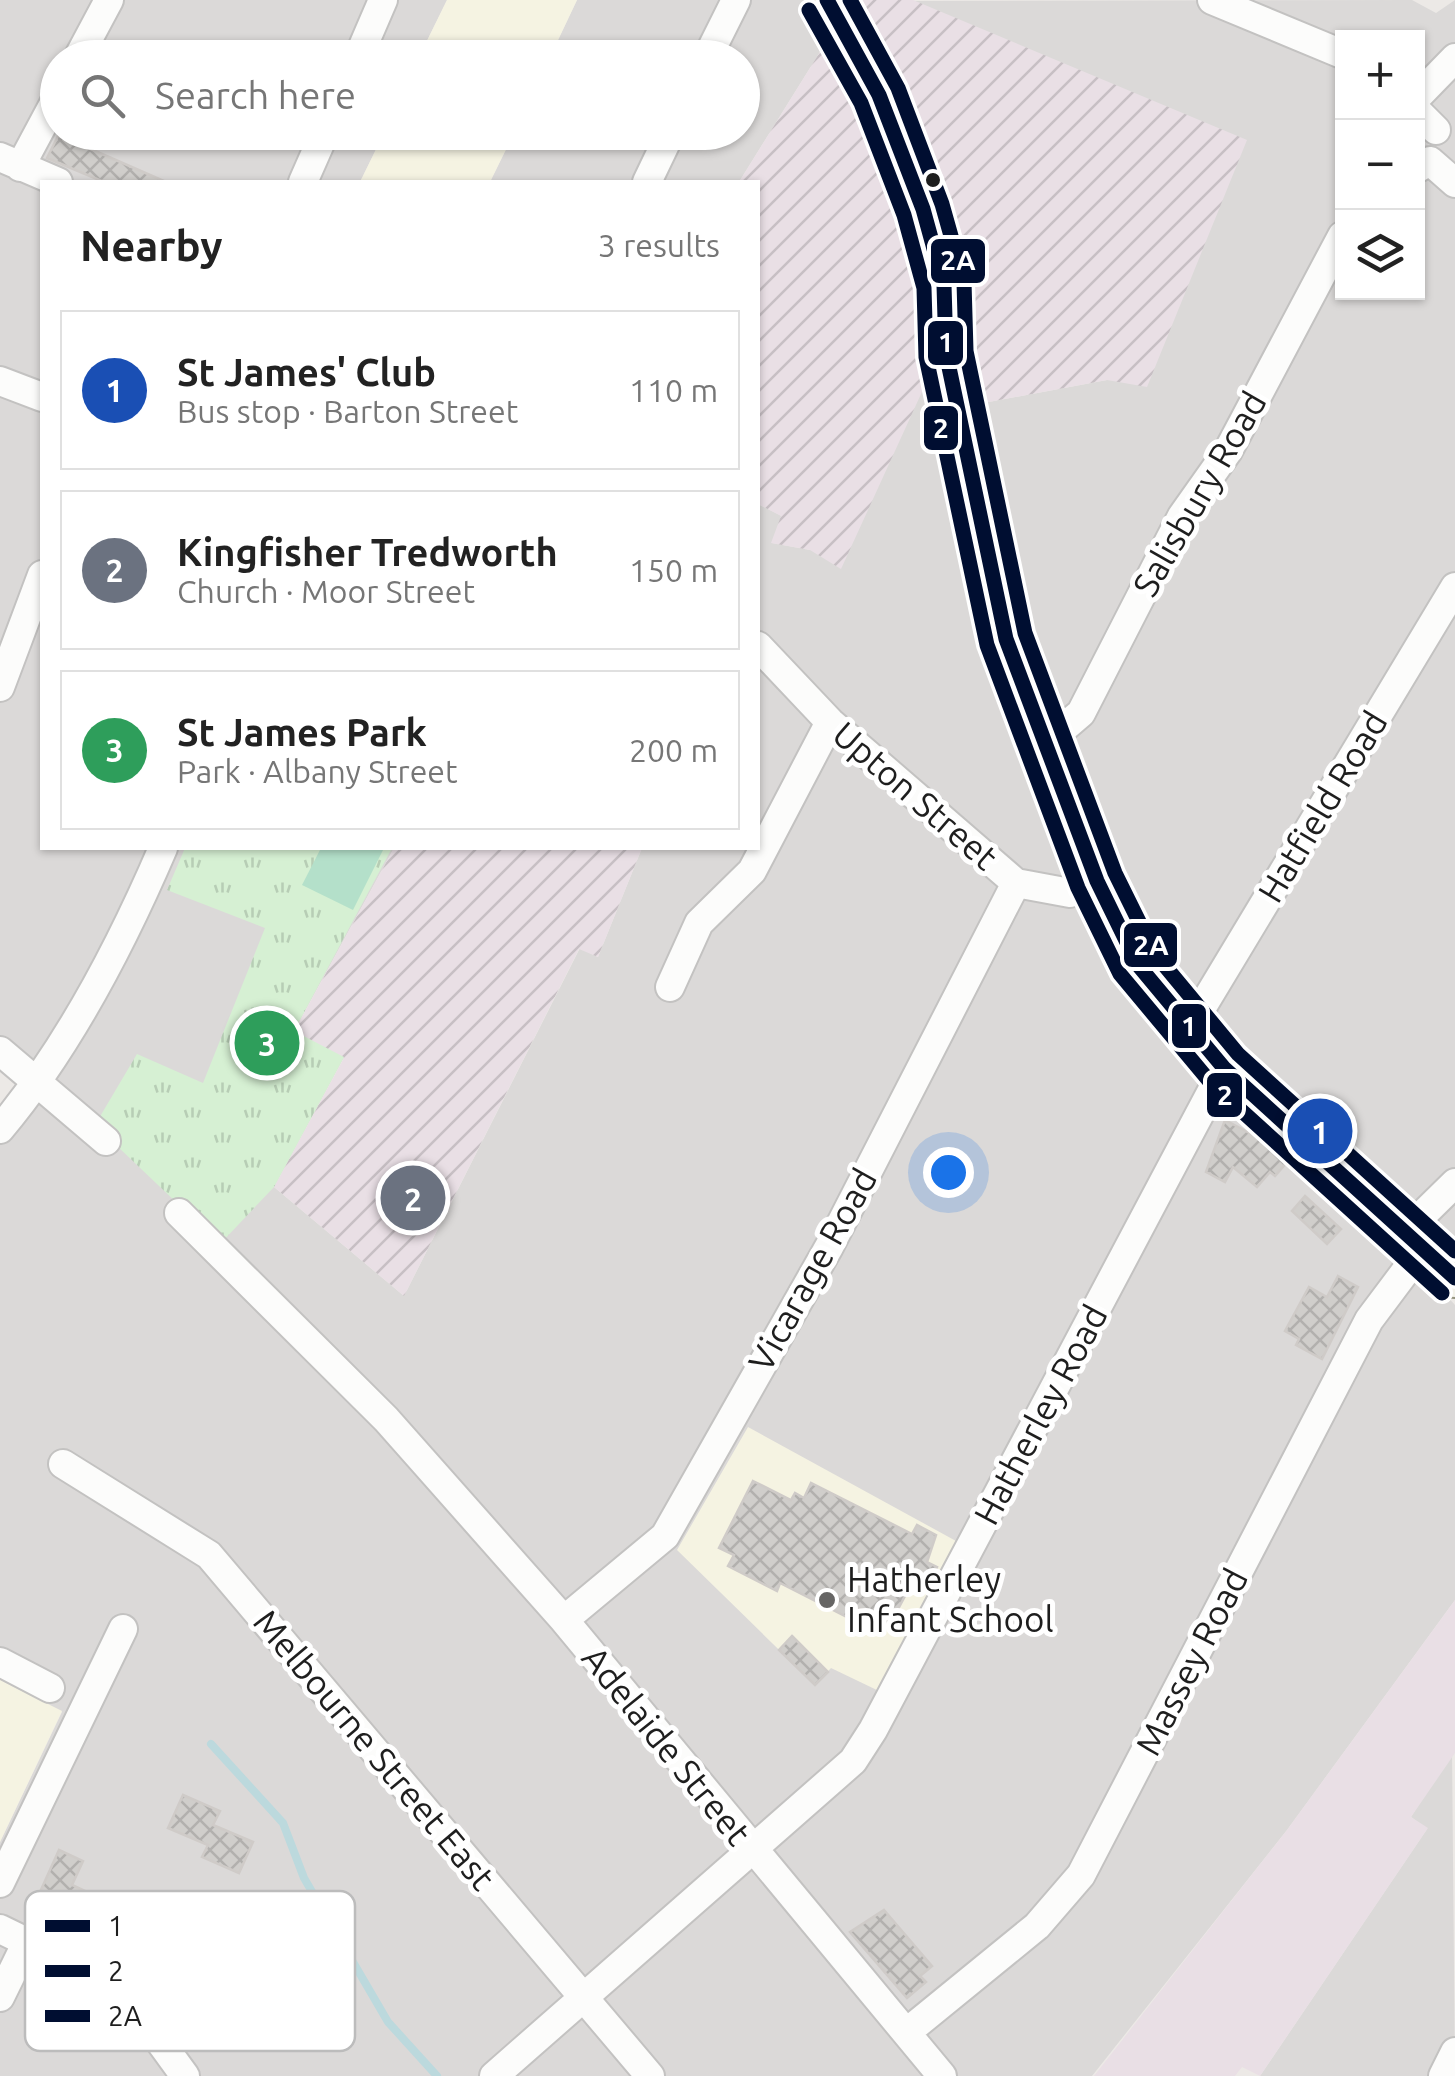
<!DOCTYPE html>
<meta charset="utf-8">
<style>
body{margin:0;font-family:Ubuntu,sans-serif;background:#f6f6f6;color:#222}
.controls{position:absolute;right:30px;top:30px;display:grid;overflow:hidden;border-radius:0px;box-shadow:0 2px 8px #0004}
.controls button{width:90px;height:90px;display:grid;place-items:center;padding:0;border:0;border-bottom:2px solid #e0e0e0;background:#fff;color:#222;font:50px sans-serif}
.you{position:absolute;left:948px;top:1172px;width:35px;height:35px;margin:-25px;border:8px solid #fff;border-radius:50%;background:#1a73e8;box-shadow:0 0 0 15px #1a73e833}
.badge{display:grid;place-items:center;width:65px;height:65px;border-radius:50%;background:#111827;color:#fff;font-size:32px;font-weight:700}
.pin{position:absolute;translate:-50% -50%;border:5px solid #fff;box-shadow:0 2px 10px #0006}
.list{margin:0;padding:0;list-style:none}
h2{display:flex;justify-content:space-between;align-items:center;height:130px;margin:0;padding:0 40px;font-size:42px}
h2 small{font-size:32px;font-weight:400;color:#767676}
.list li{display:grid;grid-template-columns:65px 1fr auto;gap:30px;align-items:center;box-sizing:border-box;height:160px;margin:0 20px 20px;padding:0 20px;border:2px solid #e0e0e0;border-radius:0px}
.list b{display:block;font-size:38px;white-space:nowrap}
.list p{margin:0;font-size:32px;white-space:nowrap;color:#767676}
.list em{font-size:32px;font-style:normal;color:#767676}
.icon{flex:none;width:55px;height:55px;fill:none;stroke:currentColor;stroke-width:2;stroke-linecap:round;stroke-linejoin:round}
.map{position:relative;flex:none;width:1455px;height:2076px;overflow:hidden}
.search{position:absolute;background:#fff;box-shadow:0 2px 8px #0004;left:40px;top:40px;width:720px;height:110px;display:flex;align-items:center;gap:25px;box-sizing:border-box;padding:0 35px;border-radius:55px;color:#767676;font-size:38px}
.panel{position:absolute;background:#fff;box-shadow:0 2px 8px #0004;left:40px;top:180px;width:720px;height:670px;border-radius:0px}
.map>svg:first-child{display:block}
</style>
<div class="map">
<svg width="1455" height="2076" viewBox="0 0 1455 2076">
<defs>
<pattern id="industrial-furrows" width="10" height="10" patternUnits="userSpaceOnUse" patternTransform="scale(2.5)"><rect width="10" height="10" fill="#e9dfe5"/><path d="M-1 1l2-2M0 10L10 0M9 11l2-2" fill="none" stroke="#c7bfc4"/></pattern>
<pattern id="park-tufts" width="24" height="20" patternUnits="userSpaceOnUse" patternTransform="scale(2.5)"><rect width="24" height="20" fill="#d6f0d3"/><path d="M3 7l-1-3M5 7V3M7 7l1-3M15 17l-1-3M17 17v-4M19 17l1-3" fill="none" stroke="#b7cdb5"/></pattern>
<pattern id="building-cross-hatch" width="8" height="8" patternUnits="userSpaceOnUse" patternTransform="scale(2.5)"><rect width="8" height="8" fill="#d0cecb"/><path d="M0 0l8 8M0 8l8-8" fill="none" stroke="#b2b0ae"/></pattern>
</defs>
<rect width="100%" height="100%" fill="#ece9e6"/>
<path fill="#dbd9d8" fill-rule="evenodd" d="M 0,0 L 447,0 L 419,57 L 58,58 L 58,132 L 384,133 L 360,182 L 42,182 L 42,848 L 394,848 L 294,1031 L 344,1057 L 274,1187 L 404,1296 L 580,948 L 598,957 L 642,848 L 758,848 L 758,504 L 782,516 L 772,543 L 810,550 L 937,359 L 1096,913 L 1455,1305 L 1455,1600 L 1287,1830 L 1092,2076 L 0,2076 L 0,1842 L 62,1712 L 0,1680 L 0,1129 L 40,1081 L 0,1051 Z
M 577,0 L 814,0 L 833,31 L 739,182 L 490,182 L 514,133 L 742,132 L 742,58 L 550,57 Z
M 1412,0 L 1436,13 L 1455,0 L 1455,1238 L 1241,1048 L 1134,907 L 1089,808 L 1054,715 L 1017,593 L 978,404 L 1107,380 L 913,1 ZM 1342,38 L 1418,38 L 1418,292 L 1342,292 Z
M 1452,1751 L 1455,2076 L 1260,2076 L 1427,1829 L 1411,1817 Z"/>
<path fill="url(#industrial-furrows)" d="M 859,0 L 913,0 L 1247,140 L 1147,387 L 1107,380 L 978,404 L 950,271 L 864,29 Z
M 833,31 L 897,187 L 937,359 L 841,569 L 810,550 L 771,543 L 781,516 L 758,504 L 758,182 L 739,182 Z
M 394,848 L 642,848 L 598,957 L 579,949 L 404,1296 L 274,1187 L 344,1058 L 294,1032 Z"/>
<path fill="#f5f3e2" d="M 447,0 L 577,0 L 550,57 L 419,57 Z
M 384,133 L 384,132 L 514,133 L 490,182 L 360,182 Z
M 748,1427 L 956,1541 L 881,1692 L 831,1668 L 815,1685 L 677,1550 Z
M 0,1680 L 62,1711 L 0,1842 Z"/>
<path fill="#e9dfe5" d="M 1455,1600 L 1455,1753 L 1411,1817 L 1428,1828 L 1260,2076 L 1242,2067 L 1235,2076 L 1094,2076 L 1287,1830 Z"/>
<path fill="url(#park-tufts)" d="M 185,848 L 392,848 L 294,1031 L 344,1057 L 274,1187 L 220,1244 L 95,1125 L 137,1054 L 203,1083 L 265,928 L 167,890 Z"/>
<path fill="#b4e0ca" d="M 321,848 L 384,848 L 353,910 L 302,885 Z"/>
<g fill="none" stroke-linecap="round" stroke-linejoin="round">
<path stroke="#bcd9dd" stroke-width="8" d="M 211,1744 L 283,1823 L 304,1878 L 388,2022 L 437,2076"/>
</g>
<path fill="url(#building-cross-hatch)" stroke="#cfcbc8" stroke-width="2.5" d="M 60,132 L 81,132 L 77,143 L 166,182 L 104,182 L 47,158 Z
M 1225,1120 L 1270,1144 L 1288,1161 L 1275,1176 L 1270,1172 L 1257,1187 L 1233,1167 L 1225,1182 L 1206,1172 Z
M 1305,1196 L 1341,1229 L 1327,1244 L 1292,1211 Z
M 1338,1276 L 1358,1287 L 1322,1359 L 1296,1345 L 1299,1339 L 1285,1331 L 1309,1287 L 1327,1297 Z
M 753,1481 L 791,1500 L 795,1493 L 804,1498 L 811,1483 L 912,1534 L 917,1525 L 936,1535 L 927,1562 L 937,1567 L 925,1590 L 912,1583 L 890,1624 L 853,1605 L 847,1617 L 780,1583 L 777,1591 L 728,1566 L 734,1555 L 719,1548 Z
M 792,1636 L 828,1672 L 815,1685 L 779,1650 Z
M 183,1795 L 220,1811 L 213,1825 L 253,1842 L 239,1873 L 202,1857 L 208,1845 L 168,1828 Z
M 59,1850 L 83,1861 L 72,1885 L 122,1908 L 109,1935 L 35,1903 Z
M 884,1910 L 932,1966 L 920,1976 L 926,1982 L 907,1998 L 850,1932 Z"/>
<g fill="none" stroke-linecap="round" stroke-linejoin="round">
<g stroke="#c3c2c1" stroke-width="32">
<path id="street" d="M 1212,0 L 1342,54
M 78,58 L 109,0
M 358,58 L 383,0
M 707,58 L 736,0
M 1418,96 L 1455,58
M 1418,112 L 1436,130
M 0,157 L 58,182
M 20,167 L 58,96
M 1418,168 L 1430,161 L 1455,183
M 303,182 L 325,132
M 647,182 L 671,132
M 0,381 L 42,397
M 758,646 L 830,722 L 1016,883 L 1070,893 L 1097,881
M 0,687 L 42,575
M 1042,736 L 1060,731 L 1081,713 L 1182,516 L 1228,451 L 1342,236
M 670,987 L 699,923 L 752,871 L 830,722
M 1190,1027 L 1455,587
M 0,1051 L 106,1141
M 0,1129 C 69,1047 121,946 163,848
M 179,1213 L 386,1419 L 564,1620 L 942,2076
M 1405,1232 L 1455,1183
M 63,1464 L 209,1555 L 650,2076
M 564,1620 L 665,1536 L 829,1247 L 1016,883
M 0,1662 L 50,1688
M 0,1883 L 123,1629
M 0,1929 L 121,1988 L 185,2076
M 0,1997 L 27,1942
M 907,2032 L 1037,1926 L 1081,1875 L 1369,1320 L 1423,1248
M 494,2076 L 853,1761 L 873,1730 L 1224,1068
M 1443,2076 L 1455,2052"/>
</g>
<g stroke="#959480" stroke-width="42">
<path id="secondary" d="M 827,0 L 879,95 L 923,209 L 944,285 L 946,353 L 1006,639 L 1097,881 L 1138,965 L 1224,1068 L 1455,1278"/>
</g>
<use href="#street" stroke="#fcfcfb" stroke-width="28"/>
<use href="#secondary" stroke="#f3f2ea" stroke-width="38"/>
<g stroke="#fff" stroke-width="22">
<path id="bus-1" d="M 827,0 L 879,95 L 923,209 L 944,285 L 946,353 L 1006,639 L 1097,881 L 1138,965 L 1224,1068 L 1455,1278"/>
</g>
<g stroke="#fff" stroke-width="22">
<path id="bus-2" d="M 809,10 L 861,103 L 904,215 L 924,288 L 926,357 L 987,645 L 1078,888 L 1120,974 L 1211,1083 L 1442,1293"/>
</g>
<g stroke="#fff" stroke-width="22">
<path id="bus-3" d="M 850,0 L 898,88 L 942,204 L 964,282 L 966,351 L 1025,633 L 1115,873 L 1155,954 L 1238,1054 L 1455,1251"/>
</g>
<use href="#bus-1" stroke="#000e31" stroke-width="15"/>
<use href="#bus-2" stroke="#000e31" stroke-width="15"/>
<use href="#bus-3" stroke="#000e31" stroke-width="15"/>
</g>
<circle fill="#1e1e1e" stroke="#fff" stroke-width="4" cx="933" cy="180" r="9"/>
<circle fill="#666564" stroke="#fff" stroke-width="4" cx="827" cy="1600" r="10"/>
<g text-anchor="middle" stroke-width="10" stroke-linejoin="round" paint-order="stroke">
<g font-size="35" fill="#1e1e1e" stroke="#fff">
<text transform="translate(1200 494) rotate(-60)" y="12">Salisbury Road</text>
<text transform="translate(915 796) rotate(41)" y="12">Upton Street</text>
<text transform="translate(1323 807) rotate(-59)" y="12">Hatfield Road</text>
<text transform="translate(813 1270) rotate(-61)" y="12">Vicarage Road</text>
<text transform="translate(1041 1415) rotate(-62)" y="12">Hatherley Road</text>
<text transform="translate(1192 1662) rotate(-63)" y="12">Massey Road</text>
<text transform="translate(666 1746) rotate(51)" y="12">Adelaide Street</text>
<text transform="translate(374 1750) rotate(50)" y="12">Melbourne Street East</text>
</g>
<g font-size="35" fill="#1e1e1e" stroke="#fff" text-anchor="start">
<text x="847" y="1592">Hatherley<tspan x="847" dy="40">Infant School</tspan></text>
</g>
</g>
<rect x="25" y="1891" width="330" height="160" rx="15" fill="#fff" stroke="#bcbcbc" stroke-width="2.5"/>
<rect x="45" y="1920" width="45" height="12" fill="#000e31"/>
<rect x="45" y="1965" width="45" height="12" fill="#000e31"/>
<rect x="45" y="2010" width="45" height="12" fill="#000e31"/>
<g font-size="28" fill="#1e1e1e">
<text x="108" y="1936">1</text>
<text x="108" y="1981">2</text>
<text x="108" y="2026">2A</text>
</g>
<g stroke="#fff" stroke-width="4">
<rect x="929" y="237" width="58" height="48" rx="10" fill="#000e31"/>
<rect x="926" y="319" width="39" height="48" rx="10" fill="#000e31"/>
<rect x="922" y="404" width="38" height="48" rx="10" fill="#000e31"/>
<rect x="1122" y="921" width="57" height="48" rx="10" fill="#000e31"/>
<rect x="1170" y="1002" width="38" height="48" rx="10" fill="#000e31"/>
<rect x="1205" y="1071" width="39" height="48" rx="10" fill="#000e31"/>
</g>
<g font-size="28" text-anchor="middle" font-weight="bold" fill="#fff">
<text x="958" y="270">2A</text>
<text x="946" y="352">1</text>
<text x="941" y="438">2</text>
<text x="1151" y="955">2A</text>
<text x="1189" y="1036">1</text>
<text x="1225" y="1105">2</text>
</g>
</svg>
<div class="controls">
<button>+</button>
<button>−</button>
<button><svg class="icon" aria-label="layers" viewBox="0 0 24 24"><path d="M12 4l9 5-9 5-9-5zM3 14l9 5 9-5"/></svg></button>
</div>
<div class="you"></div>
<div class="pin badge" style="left:1320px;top:1131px;background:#1a4fb4">1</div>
<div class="pin badge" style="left:413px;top:1198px;background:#6b7280">2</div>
<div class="pin badge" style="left:267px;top:1043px;background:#2e9e5b">3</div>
<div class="search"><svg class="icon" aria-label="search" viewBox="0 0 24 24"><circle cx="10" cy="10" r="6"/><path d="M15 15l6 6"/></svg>Search here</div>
<section class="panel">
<h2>Nearby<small>3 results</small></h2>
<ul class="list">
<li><span class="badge" style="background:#1a4fb4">1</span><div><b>St James' Club</b><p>Bus stop · Barton Street</p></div><em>110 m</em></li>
<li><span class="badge" style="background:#6b7280">2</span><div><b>Kingfisher Tredworth</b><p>Church · Moor Street</p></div><em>150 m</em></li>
<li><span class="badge" style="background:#2e9e5b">3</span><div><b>St James Park</b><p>Park · Albany Street</p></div><em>200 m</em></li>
</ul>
</section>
</div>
